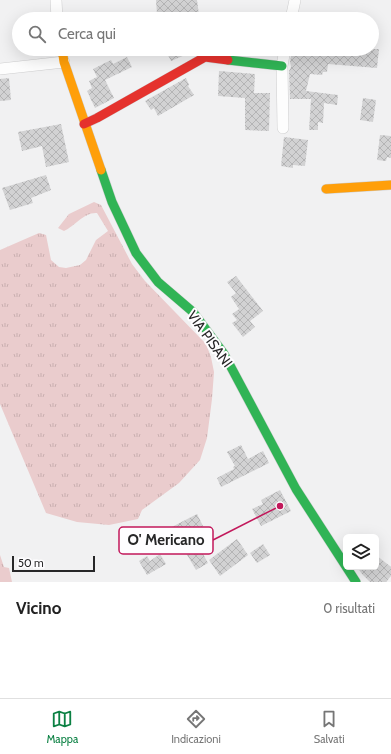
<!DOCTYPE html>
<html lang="it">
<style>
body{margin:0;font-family:Cabin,sans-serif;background:#f2f2f2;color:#222}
.controls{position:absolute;right:12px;bottom:12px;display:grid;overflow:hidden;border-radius:6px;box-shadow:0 4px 16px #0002}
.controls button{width:36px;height:36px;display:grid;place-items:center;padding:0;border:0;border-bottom:1px solid #e0e0e0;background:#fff;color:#222;font:20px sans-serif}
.scale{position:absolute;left:12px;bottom:10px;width:83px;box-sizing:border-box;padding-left:4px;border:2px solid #272728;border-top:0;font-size:11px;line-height:14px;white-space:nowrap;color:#272728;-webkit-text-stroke:3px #fefdff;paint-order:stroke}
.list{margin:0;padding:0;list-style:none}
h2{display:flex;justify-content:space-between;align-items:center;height:52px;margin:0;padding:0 16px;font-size:17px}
h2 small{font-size:13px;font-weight:400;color:#767676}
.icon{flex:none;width:22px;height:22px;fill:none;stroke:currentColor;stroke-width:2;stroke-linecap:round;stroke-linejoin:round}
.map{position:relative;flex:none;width:391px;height:582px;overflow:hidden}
.search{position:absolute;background:#fff;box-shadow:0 4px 16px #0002;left:12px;right:12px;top:12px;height:44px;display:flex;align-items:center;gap:10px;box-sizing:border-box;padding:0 14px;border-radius:22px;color:#767676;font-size:15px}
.sheet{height:116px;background:#fff}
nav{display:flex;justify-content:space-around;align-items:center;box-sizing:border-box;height:56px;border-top:1px solid #e0e0e0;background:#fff;font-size:11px;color:#767676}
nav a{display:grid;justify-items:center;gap:2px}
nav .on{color:#0b8043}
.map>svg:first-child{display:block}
</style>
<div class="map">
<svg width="391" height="582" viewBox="0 0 391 582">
<defs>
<pattern id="grass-tufts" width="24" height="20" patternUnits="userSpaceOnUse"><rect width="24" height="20" fill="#eacccd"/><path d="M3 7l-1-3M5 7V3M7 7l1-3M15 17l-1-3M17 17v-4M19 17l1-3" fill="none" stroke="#c9afb0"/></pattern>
<pattern id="building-cross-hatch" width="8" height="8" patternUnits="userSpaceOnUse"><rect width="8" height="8" fill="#d2d2d3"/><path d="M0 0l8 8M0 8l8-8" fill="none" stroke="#b4b4b5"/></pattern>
</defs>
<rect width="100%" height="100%" fill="#f1f1f2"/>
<path fill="url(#grass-tufts)" d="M 94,202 L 101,205 L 132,264 L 145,281 L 206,344 L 211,357 L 214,372 L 212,399 L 207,438 L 200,460 L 179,483 L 142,510 L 138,519 L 109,525 L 77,522 L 46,513 L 0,404 L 0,250 L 39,233 L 46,235 L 51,260 L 59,267 L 66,268 L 80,265 L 86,260 L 96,240 L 108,231 L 97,213 C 84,212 75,226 64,231 L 58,228 L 69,214 Z
M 0,555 L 4,567 L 9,568 L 12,582 L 0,582 Z"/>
<path fill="url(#building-cross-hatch)" d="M 156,0 L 197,0 L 199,15 L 160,19 L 159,13 L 157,14 Z
M 165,49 L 199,49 L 171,61 Z
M 318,49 L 379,49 L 377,68 L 328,64 L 327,72 L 323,72 L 322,75 L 310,74 L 306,91 L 338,95 L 337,105 L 324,103 L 323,123 L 318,122 L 318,130 L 309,130 L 311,99 L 290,99 L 289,71 L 291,67 L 290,62 L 292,50 L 304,51 L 304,53 L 317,55 Z
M 127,57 L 132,67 L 105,80 L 114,98 L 95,108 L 87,91 L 92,88 L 89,81 L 97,77 L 93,69 L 111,60 L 113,64 Z
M 219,71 L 255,74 L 254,93 L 270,93 L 269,131 L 245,130 L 245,98 L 218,96 Z
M 9,78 L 11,100 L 0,101 L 0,79 Z
M 186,78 L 189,85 L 188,86 L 194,95 L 158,116 L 154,108 L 151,110 L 145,101 Z
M 363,98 L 376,100 L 373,122 L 360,120 Z
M 61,124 L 69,162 L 46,167 L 42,146 L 22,151 L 18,132 Z
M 380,135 L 391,136 L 391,158 L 387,157 L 386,161 L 377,160 Z
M 284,137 L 308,140 L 305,166 L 293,165 L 293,168 L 281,166 Z
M 46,175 L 51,190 L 31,198 L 33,203 L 10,210 L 2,188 Z
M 236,276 L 263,311 L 250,321 L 255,327 L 243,337 L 232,323 L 237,320 L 232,314 L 239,309 L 231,297 L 236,293 L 227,282 Z
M 241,445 L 248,459 L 263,451 L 269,463 L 221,487 L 217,478 L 234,469 L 233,467 L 235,466 L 227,452 Z
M 280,490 L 291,511 L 261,526 L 252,509 L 263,504 L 261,500 Z
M 197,514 L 205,530 L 193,536 L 208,563 L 196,570 L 180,543 L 174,546 L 166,530 Z
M 237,539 L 248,555 L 220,576 L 209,560 Z
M 263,544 L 270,555 L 257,563 L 250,553 Z
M 160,554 L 166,564 L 147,575 L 139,561 L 147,556 L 150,561 Z
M 376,555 L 391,567 L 391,576 L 386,582 L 370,582 L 362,574 L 357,567 L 376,567 Z"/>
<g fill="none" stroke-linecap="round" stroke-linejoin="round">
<g stroke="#cececf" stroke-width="12">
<path id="street" d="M 56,0 L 57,19
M 291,19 L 295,0
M 0,69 L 64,62
M 283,128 L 282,66 L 285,49"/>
</g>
<g stroke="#cececf" stroke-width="10">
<path id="fast" d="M 228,60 L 282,66
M 101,170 L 112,202 L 136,253 L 158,282 L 193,312 L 224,354 L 296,489 L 356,582"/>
</g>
<g stroke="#cececf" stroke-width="10">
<path id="slow" d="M 62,49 L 64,62 L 101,170
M 326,189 L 391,185"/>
</g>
<g stroke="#cececf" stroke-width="10">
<path id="jam" d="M 84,124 L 97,118 L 205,57 L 228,60"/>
</g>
<use href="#street" stroke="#fdfdfd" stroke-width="11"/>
<use href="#fast" stroke="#30b455" stroke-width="9"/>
<use href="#slow" stroke="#ff9f0a" stroke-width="9"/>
<use href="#jam" stroke="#e5322d" stroke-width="9"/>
</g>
<g text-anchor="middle" stroke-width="4" stroke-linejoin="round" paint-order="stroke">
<g font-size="14" fill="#272728" stroke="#fefdff">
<text transform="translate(210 339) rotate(54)" y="5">VIA PISANI</text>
</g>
</g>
<path fill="none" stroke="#c2185b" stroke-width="1.5" d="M280 506L213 540"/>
<circle fill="#c2185b" stroke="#fefdff" stroke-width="1.5" cx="280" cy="506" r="4"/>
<rect fill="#fefdff" stroke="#c2185b" stroke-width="1.5" x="119" y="527" width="94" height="27" rx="4"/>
<g font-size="15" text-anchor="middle" font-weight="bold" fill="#272728">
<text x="166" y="545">O' Mericano</text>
</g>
</svg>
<div class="controls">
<button><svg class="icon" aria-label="layers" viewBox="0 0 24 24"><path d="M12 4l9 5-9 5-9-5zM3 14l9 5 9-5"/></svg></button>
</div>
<div class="scale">50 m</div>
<div class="search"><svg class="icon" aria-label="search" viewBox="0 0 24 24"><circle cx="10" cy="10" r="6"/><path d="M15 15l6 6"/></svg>Cerca qui</div>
</div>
<section class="sheet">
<h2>Vicino<small>0 risultati</small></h2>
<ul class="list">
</ul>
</section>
<nav>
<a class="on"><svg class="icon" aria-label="map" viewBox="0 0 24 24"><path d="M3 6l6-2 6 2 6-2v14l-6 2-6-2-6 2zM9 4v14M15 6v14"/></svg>Mappa</a>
<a><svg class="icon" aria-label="directions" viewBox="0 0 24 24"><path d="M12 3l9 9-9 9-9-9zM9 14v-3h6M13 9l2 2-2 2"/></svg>Indicazioni</a>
<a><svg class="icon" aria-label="saved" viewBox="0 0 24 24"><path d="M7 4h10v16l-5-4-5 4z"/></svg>Salvati</a>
</nav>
